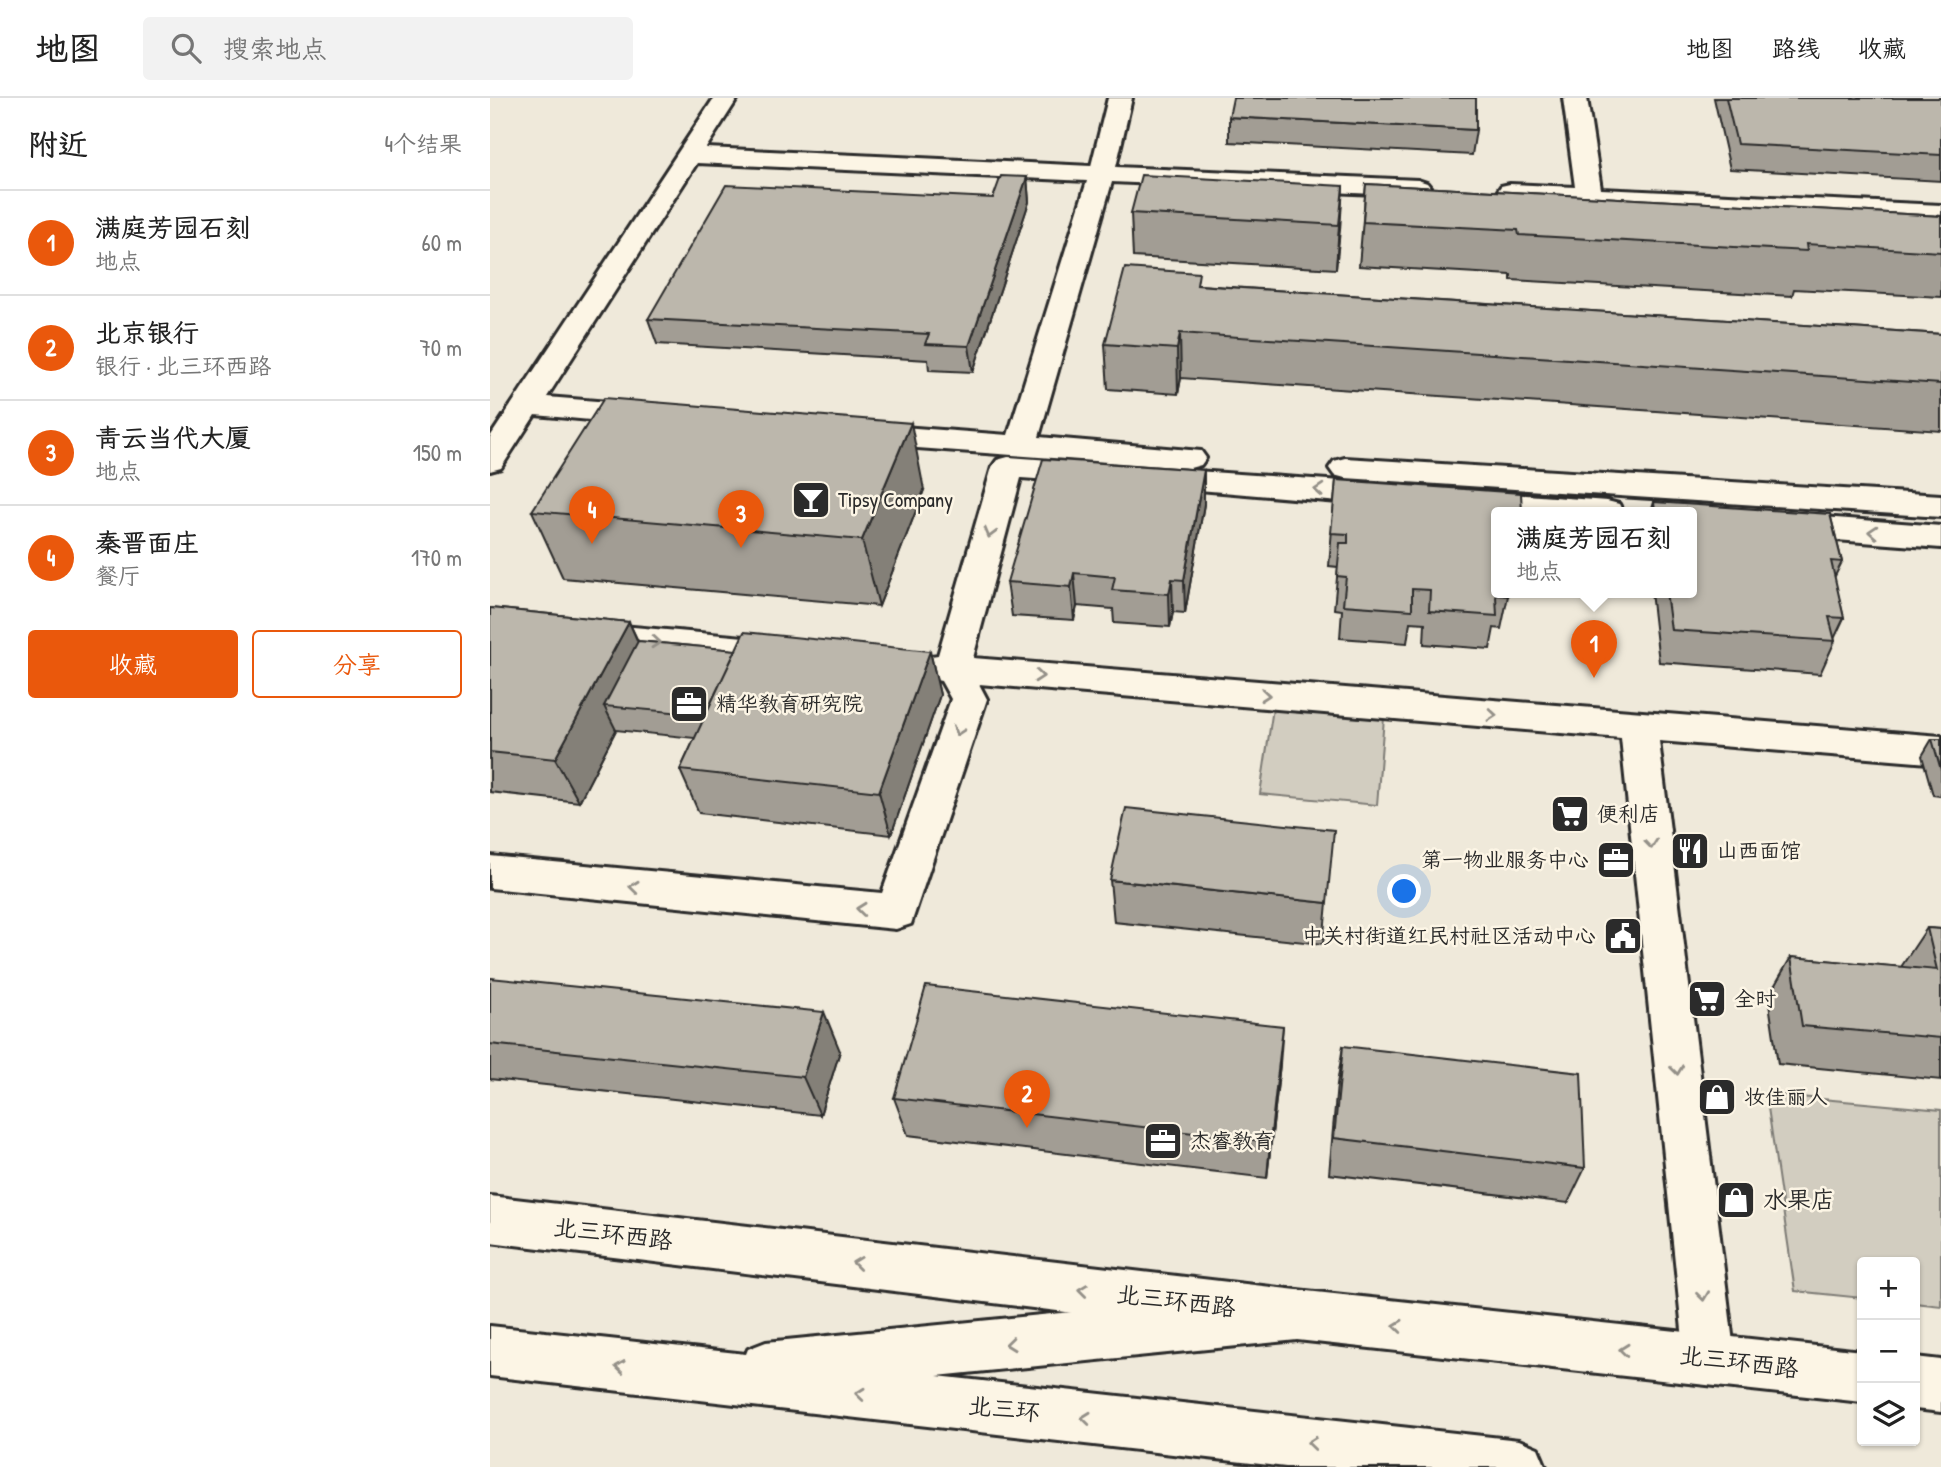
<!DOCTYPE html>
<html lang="zh">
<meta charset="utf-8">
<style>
body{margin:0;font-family:"Patrick Hand","LXGW WenKai TC",sans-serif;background:#f2f2f2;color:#222}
.controls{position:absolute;right:21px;bottom:21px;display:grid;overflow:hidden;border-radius:7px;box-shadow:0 2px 5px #0004}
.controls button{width:63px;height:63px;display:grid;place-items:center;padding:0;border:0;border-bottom:2px solid #e0e0e0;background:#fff;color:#222;font:35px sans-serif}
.you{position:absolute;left:915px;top:794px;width:24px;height:24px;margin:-18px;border:5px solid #fff;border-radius:50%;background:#1a73e8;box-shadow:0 0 0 10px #1a73e833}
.badge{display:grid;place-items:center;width:46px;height:46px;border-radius:50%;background:#ea580c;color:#fff;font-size:23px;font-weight:700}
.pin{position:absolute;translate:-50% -58px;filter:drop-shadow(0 2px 4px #0008)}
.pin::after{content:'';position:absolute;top:37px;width:24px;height:21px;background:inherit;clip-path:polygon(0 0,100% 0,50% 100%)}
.popup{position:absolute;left:1001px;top:409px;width:206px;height:91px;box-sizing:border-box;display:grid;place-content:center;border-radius:7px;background:#fff;filter:drop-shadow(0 2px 5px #0005);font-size:23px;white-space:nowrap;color:#767676}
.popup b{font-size:26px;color:#222}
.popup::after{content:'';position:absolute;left:50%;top:100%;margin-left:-14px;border:14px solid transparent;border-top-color:#fff}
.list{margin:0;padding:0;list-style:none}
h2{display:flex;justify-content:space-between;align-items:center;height:91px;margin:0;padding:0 28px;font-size:30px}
h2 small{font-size:23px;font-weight:400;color:#767676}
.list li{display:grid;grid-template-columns:46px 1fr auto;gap:21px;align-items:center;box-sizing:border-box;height:105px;padding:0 28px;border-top:2px solid #e0e0e0}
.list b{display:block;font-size:26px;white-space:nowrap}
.list p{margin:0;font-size:23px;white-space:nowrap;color:#767676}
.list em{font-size:23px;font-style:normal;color:#767676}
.actions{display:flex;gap:14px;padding:21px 28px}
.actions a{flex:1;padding:16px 0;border:2px solid #ea580c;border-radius:7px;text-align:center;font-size:24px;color:#ea580c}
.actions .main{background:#ea580c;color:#fff}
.icon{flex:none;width:38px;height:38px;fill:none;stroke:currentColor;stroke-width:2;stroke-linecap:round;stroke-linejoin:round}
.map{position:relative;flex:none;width:1451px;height:1369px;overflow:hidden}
header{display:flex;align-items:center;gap:42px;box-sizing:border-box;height:98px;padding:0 35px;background:#fff;border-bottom:2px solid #e0e0e0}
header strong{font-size:33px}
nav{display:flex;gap:38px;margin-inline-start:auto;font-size:24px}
.search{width:490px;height:63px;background:#f2f2f2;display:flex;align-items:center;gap:18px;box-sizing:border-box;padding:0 24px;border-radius:7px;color:#767676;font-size:26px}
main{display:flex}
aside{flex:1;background:#fff}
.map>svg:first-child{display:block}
</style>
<header>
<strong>地图</strong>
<div class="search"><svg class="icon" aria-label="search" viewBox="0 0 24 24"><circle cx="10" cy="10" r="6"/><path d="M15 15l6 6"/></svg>搜索地点</div>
<nav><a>地图</a><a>路线</a><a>收藏</a></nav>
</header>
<main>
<aside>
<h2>附近<small>4个结果</small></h2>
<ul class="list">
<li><span class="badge">1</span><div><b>满庭芳园石刻</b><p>地点</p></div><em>60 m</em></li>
<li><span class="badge">2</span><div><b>北京银行</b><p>银行 · 北三环西路</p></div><em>70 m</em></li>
<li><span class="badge">3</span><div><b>青云当代大厦</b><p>地点</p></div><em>150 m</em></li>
<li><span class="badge">4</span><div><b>秦晋面庄</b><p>餐厅</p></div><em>170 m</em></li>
</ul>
<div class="actions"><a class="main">收藏</a><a>分享</a></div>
</aside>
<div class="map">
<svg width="1451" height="1369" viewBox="0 0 1451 1369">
<rect width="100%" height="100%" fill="#efe9da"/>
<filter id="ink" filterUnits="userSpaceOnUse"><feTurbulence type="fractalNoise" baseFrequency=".0143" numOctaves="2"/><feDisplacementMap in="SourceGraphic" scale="14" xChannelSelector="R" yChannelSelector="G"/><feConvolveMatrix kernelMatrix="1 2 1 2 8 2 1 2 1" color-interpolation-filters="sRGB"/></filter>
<g filter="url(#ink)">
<path fill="#d2cdc0" stroke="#7e7c76" stroke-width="2" d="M 783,610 L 894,620 L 887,707 L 770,696 Z
M 1276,996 L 1451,1012 L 1451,1208 L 1425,1205 L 1425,1164 L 1372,1164 L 1372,1200 L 1305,1193 Z"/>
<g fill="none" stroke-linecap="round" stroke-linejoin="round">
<g stroke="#2b2b2b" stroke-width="6">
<path id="street" d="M 224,0 L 248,0 L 216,50 L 601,68 L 618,0 L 642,0 L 626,69 L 928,82 L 937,85 L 941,90 L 937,95 L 928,98 L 622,84 L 549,339 L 711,353 L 716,360 L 711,367 L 700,370 L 373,346 L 362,343 L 357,336 L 362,329 L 373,326 L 518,337 L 597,83 L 207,65 L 57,299 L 156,307 L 167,310 L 171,317 L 167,324 L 156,327 L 45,317 L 11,370 L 0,373 L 0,339 Z
M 1073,0 L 1097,0 L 1111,91 L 1451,107 L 1451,123 L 1011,100 L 1007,94 L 1011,88 L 1020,86 L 1085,89 Z
M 518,359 L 602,365 L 613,368 L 618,375 L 613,382 L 602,385 L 531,380 L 483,560 L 1451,638 L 1451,666 L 1169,643 L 1245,1261 L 1238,1279 L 1220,1286 L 1202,1279 L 1195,1261 L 1131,640 L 489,586 L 497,601 L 421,826 L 406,831 L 0,790 L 0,758 L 392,795 L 461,601 L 451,583 L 428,578 L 423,569 L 428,560 L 448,557 L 502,369 L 507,362 Z
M 855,360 L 1451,397 L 1451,419 L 855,380 L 844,377 L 839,370 L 844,363 Z
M 662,370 L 896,386 L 907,390 L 912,397 L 907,404 L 896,408 L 651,387 L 646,380 L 651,373 Z
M 980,393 L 1117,403 L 1129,406 L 1133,414 L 1006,414 L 1006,417 L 968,412 L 964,404 L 968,396 Z
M 1202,409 L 1451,428 L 1451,450 L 1202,431 L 1202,414 L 1189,414 Z
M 0,516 L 298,543 L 311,547 L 316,556 L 311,565 L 298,569 L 0,542 Z"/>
</g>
<g stroke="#2b2b2b" stroke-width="6">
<path id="secondary" d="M 0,1098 L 807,1192 L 1372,1253 L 1372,1304 L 807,1242 L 0,1144 Z
M 1425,1259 L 1451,1262 L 1451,1314 L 1425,1311 Z"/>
</g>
<g stroke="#2b2b2b" stroke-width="6">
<path id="highway" d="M 807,1192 L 825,1199 L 832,1217 L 825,1235 L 807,1242 L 447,1278 L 1029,1342 L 1048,1350 L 1056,1369 L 796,1369 L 0,1278 L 0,1228 L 256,1256 L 258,1251 L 276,1244 Z"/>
</g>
<use href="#street" fill="#fcf5e5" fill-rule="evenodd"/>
<use href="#secondary" fill="#fcf5e5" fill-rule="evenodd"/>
<use href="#highway" fill="#fcf5e5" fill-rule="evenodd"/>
</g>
<path fill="#a29d94" stroke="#2b2b2b" stroke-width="2" d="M 1224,0 L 1451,0 L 1451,83 L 1240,71 Z
M 739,19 L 986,32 L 982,57 L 739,44 Z
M 537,79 L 539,104 L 483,274 L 439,272 L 438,262 L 167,246 L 158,221 L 503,100 Z
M 876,86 L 1451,118 L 1451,199 L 1304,191 L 1302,198 L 1021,182 L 1021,177 L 869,168 Z
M 853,88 L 846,171 L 643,159 L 641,115 Z
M 709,187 L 1451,236 L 1451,333 L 691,280 L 688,296 L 618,291 L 615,246 Z
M 714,372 L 714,406 L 695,515 L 683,514 L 680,529 L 624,525 L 623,511 L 587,508 L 584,522 L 522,518 L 517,484 Z
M 846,382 L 1006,414 L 1018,498 L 1011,531 L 1004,530 L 1000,551 L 934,546 L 935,525 L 920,524 L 917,545 L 850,540 L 852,512 L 844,511 L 848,469 L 839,468 Z
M 434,392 L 389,508 L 73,480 L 42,413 Z
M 1164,404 L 1340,416 L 1352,464 L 1344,480 L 1354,520 L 1344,541 L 1345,543 L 1330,576 L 1169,564 L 1161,494 L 1202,494 L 1202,414 L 1161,414 Z
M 0,510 L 139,524 L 148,543 L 246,552 L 440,553 L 450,597 L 401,737 L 209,715 L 190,672 L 205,640 L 126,632 L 89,704 L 0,694 Z
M 1442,641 L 1451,641 L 1451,698 L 1443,697 L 1432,658 Z
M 620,782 L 837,805 L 833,846 L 624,824 Z
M 1437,830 L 1451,831 L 1451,982 L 1288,966 L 1278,899 L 1301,859 L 1411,869 Z
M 0,880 L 350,953 L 330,1017 L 0,981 Z
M 853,948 L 1095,1070 L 1078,1105 L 839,1076 L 847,986 Z
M 790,966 L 777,1080 L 418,1037 L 404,1000 Z"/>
<path fill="#848078" stroke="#2b2b2b" stroke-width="2" d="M 537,79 L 539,104 L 483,274 L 479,248 Z
M 853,88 L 850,132 L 846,171 L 849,127 Z
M 690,235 L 691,280 L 688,296 L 687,251 Z
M 421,325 L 434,392 L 389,508 L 372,442 Z
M 714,372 L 714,406 L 695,515 L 694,482 Z
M 584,475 L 587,508 L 584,522 L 581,489 Z
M 682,481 L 683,514 L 680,529 L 679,496 Z
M 139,524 L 159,569 L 114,608 L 126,632 L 89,704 L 65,661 Z
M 440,553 L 450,597 L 401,737 L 389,694 Z
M 334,914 L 350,953 L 330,1017 L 313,979 Z
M 793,928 L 790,966 L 777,1080 L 780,1044 Z"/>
<path fill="#bcb7ac" stroke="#2b2b2b" stroke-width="2" d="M 743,0 L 986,0 L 986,32 L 739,19 Z
M 1236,0 L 1451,0 L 1451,57 L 1247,46 Z
M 651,77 L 853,88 L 849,127 L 641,115 Z
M 511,78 L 537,79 L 479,248 L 435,246 L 439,236 L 158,221 L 236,87 L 503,100 Z
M 876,86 L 1451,118 L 1451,154 L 1316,146 L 1317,153 L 1029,137 L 1028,132 L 873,124 Z
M 635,170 L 709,175 L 707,187 L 1451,236 L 1451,286 L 690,235 L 687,251 L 615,246 Z
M 114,300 L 421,325 L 372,442 L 42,413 Z
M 553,361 L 714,372 L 694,482 L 682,481 L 679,496 L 622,492 L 625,479 L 584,475 L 581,489 L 517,484 Z
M 846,382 L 1031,395 L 1032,414 L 1006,414 L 1006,494 L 1018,494 L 1018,498 L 1006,497 L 1007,518 L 939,513 L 940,492 L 922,491 L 922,512 L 853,507 L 856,479 L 847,478 L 850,445 L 858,445 L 858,436 L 841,435 Z
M 1164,404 L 1340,416 L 1352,464 L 1341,463 L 1354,520 L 1339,519 L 1345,543 L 1181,532 L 1176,494 L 1202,494 L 1202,414 L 1165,414 Z
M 0,510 L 139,524 L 65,661 L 0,654 Z
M 254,534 L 440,553 L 389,694 L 190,672 Z
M 148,543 L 246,552 L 215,617 L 114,608 Z
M 1442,641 L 1451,641 L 1451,672 Z
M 636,710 L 844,732 L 837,805 L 620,782 Z
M 1437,830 L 1451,831 L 1451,940 L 1312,928 L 1301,859 L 1447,872 Z
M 0,880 L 334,914 L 313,979 L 0,946 Z
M 436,888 L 793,928 L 780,1044 L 404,1000 Z
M 853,948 L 1091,975 L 1095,1070 L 844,1040 Z"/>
<defs><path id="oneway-chevron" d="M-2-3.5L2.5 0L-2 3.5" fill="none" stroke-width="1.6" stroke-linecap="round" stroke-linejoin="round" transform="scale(1.75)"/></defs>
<g stroke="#949088">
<use href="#oneway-chevron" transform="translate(829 392) rotate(-176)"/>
<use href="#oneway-chevron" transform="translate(1383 434) rotate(-176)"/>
<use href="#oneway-chevron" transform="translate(500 435) rotate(105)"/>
<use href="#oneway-chevron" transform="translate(166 544) rotate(5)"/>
<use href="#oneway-chevron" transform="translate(549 578) rotate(5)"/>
<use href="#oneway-chevron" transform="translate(775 597) rotate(5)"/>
<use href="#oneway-chevron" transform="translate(1002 617) rotate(5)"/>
<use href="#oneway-chevron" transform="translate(468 633) rotate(109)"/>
<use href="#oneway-chevron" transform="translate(1161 746) rotate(84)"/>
<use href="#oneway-chevron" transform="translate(144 789) rotate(-174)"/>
<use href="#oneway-chevron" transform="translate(371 811) rotate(-174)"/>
<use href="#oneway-chevron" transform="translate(1187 972) rotate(83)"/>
<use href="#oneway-chevron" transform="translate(367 1165) rotate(-173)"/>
<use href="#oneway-chevron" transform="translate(593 1192) rotate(-173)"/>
<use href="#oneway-chevron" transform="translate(1213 1198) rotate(83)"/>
<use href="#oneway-chevron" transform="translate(908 1228) rotate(-174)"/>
<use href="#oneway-chevron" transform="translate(520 1246) rotate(174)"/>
<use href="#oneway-chevron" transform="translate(1134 1252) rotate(-174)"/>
<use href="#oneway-chevron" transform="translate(130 1269) rotate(-173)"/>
<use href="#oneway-chevron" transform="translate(370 1296) rotate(-174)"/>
<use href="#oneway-chevron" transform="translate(596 1320) rotate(-174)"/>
<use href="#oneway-chevron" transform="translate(822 1345) rotate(-174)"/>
</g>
</g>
<defs>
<g id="bar-square" transform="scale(2.0125)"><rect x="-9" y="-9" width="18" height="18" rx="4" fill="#2b2b2b" stroke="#fcf5e5"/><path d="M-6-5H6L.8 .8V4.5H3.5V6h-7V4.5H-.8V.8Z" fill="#fff"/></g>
<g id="office-square" transform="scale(2.0125)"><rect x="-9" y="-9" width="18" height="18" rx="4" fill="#2b2b2b" stroke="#fcf5e5"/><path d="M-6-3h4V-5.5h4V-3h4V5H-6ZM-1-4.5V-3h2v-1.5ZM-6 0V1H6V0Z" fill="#fff"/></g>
<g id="supermarket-square" transform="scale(2.0125)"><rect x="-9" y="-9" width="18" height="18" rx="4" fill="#2b2b2b" stroke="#fcf5e5"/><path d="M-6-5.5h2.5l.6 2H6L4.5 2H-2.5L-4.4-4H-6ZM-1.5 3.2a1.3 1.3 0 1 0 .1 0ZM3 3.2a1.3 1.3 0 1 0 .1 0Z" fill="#fff"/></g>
<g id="restaurant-square" transform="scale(2.0125)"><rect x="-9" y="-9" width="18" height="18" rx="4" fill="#2b2b2b" stroke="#fcf5e5"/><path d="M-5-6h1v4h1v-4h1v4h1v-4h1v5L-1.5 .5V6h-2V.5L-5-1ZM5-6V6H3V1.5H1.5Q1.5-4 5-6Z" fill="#fff"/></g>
<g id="civic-square" transform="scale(2.0125)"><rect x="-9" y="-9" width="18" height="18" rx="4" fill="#2b2b2b" stroke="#fcf5e5"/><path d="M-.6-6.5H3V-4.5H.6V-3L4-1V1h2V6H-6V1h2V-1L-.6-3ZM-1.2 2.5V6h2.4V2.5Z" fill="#fff"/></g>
<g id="shop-square" transform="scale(2.0125)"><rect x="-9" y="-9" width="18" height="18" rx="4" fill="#2b2b2b" stroke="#fcf5e5"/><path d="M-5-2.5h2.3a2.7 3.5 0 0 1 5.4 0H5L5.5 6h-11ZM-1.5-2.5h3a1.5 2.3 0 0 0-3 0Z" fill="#fff"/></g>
</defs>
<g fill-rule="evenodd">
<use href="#bar-square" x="321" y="402"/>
<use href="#office-square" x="199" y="606"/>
<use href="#supermarket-square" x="1080" y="716"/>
<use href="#restaurant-square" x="1200" y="753"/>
<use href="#office-square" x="1126" y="762"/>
<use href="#civic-square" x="1133" y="838"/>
<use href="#supermarket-square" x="1217" y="901"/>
<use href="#shop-square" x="1227" y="999"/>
<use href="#office-square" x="673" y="1043"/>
<use href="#shop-square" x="1246" y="1102"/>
</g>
<g text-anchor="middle" stroke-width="5" stroke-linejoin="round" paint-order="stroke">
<g font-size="21" fill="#2b2b2b" stroke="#fcf5e5" text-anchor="start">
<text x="348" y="409">Tipsy Company</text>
<text x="226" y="613">精华教育研究院</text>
<text x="1107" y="723">便利店</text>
<text x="1227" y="760">山西面馆</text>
<text x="1099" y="769" text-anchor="end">第一物业服务中心</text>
<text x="1106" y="845" text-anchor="end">中关村街道红民村社区活动中心</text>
<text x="1244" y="908">全时</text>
<text x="1254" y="1006">妆佳丽人</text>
<text x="700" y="1050">杰睿教育</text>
</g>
<g font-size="24" fill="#2b2b2b" stroke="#fcf5e5" text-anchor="start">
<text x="1273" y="1110">水果店</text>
</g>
<g font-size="24" fill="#2b2b2b" stroke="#fcf5e5">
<text transform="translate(123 1136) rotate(7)" y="8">北三环西路</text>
<text transform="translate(686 1203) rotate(7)" y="8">北三环西路</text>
<text transform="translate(1249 1264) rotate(7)" y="8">北三环西路</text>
<text transform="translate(514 1311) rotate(6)" y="8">北三环</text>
</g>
</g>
</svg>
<div class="controls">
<button>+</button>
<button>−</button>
<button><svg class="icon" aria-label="layers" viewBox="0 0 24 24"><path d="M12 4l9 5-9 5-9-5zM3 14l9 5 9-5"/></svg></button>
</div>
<div class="you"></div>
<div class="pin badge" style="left:1104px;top:580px">1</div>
<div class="popup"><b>满庭芳园石刻</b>地点</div>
<div class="pin badge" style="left:537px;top:1030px">2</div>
<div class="pin badge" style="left:251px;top:450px">3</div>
<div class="pin badge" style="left:102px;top:446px">4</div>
</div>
</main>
